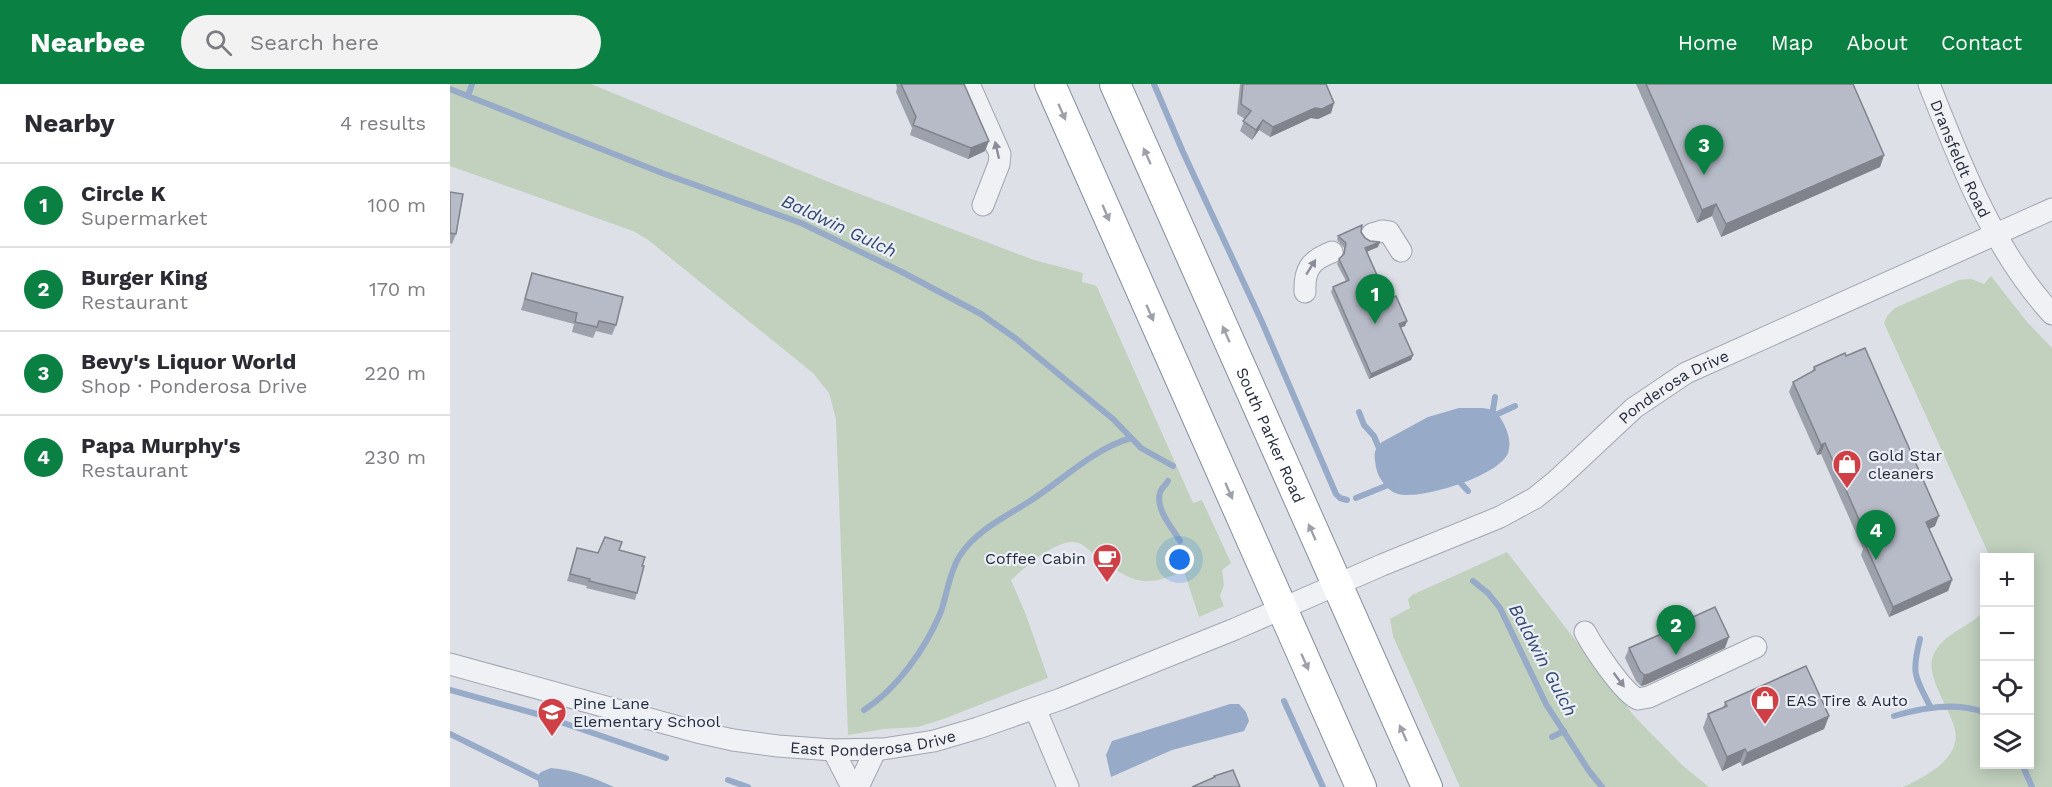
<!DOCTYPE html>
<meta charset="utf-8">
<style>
body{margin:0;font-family:"Work Sans",sans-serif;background:#f2f2f3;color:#2b2b33}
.controls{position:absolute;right:18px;bottom:18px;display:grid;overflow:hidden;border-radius:0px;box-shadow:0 3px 15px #0003}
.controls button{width:54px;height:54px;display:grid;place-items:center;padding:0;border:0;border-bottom:2px solid #e1e1e2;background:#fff;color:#2b2b33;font:30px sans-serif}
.you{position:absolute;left:730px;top:476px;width:21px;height:21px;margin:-15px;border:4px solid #fff;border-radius:50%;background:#1a73e8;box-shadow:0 0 0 9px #1a73e833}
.badge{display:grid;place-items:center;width:39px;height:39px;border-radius:50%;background:#0b8043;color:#fff;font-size:20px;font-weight:700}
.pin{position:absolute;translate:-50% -50px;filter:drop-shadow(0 2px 3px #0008)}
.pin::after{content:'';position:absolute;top:32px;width:21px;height:18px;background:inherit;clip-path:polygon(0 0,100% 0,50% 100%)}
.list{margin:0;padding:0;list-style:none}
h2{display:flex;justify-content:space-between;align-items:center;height:78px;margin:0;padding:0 24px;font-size:26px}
h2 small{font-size:20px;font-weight:400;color:#7c7c81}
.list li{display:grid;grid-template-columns:39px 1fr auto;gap:18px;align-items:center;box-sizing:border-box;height:84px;padding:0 24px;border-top:2px solid #e1e1e2}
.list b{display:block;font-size:22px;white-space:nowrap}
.list p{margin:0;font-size:20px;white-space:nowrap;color:#7c7c81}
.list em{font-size:20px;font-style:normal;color:#7c7c81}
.icon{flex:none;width:33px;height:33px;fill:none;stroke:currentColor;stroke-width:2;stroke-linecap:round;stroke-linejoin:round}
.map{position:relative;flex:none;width:1602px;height:703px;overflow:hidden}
header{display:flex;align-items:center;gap:36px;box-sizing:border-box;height:84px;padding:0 30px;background:#0b8043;color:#fff}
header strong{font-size:28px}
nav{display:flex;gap:33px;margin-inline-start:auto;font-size:21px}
.search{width:420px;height:54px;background:#f2f2f3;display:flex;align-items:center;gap:15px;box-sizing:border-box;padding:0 21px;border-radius:33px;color:#7c7c81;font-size:22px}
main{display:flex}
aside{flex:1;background:#fff}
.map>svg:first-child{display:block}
</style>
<header>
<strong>Nearbee</strong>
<div class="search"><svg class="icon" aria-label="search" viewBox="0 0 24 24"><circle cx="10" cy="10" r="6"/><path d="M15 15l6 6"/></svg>Search here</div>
<nav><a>Home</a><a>Map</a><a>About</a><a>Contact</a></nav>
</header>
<main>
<aside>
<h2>Nearby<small>4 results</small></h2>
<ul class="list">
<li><span class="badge">1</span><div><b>Circle K</b><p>Supermarket</p></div><em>100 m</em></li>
<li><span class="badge">2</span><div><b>Burger King</b><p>Restaurant</p></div><em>170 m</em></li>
<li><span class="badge">3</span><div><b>Bevy's Liquor World</b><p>Shop · Ponderosa Drive</p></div><em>220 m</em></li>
<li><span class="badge">4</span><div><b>Papa Murphy's</b><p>Restaurant</p></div><em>230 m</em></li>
</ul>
</aside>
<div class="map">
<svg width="1602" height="703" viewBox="0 0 1602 703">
<rect width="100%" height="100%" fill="#dde0e7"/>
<path fill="#c1d1be" d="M 0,0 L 141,0 L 381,99 L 584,176 L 633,189 L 632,198 L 644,201 L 647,203 L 743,419 L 752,416 L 781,479 L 772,486 L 774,501 L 770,512 L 774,522 L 749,533 L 734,487 C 692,505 682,498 646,472 C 639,467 633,458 623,458 C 604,457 574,484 561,496 L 576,531 L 598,594 L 496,634 L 468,643 L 434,645 L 398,651 L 386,335 L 379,309 L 363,289 L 197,155 L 183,147 L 0,82 Z
M 1541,192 L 1577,238 L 1602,264 L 1602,703 L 1453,703 C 1475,693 1511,675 1505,646 C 1502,633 1494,620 1489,608 C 1484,596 1479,584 1483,572 C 1492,549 1519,544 1534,527 L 1534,680 L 1580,680 L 1580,473 L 1540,473 L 1434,239 L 1437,232 L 1445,224 L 1509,196 L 1521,195 L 1534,200 Z
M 1057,468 L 1185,633 L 1232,681 L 1259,703 L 1010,703 L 943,552 L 940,535 L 960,524 L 958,515 L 962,511 Z"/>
<path fill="#97aac8" d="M 1009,324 L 1033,324 L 1045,326 C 1054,338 1063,354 1058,369 C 1049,392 972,416 948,410 C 937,407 928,394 926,383 C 924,371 923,366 932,358 L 978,333 Z
M 780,620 L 789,620 L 796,628 L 799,637 L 794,647 L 722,666 L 661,693 L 656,671 L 662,657 Z
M 101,684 C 124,686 144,694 164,703 L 89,703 L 87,693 L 91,688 Z"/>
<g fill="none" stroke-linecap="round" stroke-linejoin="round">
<path stroke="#97aac8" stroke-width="6" d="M 704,0 L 733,68 L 812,238 L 886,410 L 890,414 L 897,416
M 0,5 L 212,89 L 351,139 L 452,188 L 531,230 L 565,254 L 663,335 L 691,364 L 723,382
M 18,12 L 22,0
M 909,328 L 914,341 L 924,352 L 931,369
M 1042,332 L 1045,313
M 1041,333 L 1065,322
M 1006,394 L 1018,407
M 718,397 C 716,401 711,404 710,409 C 705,425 723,445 730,457
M 906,414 L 943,399
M 1023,497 L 1038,509 L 1050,524 L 1096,620 L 1139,687 L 1152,703
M 1470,555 C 1461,591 1465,592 1481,624
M 0,606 L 87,630 L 216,674
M 834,617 L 873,703
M 414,626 C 447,605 475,565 490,530 C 497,512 499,489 509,473 C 525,447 555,433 580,417 C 613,396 643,365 681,354
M 1444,632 C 1474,623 1505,618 1534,628
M 0,650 L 107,703
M 1102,653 L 1114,647
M 1572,680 L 1582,703
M 278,696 L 298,703"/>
<g stroke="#a2a6b1" stroke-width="23">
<g id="minor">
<path d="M 519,0 L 550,70 L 549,80 L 533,121"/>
<path id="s1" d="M 1479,0 C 1511,81 1543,165 1602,230"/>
<path d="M 922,150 L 932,147 L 939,148 L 951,167"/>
<path d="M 855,208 C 854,185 861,176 882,168"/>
<path d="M 1135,548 C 1143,563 1173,609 1188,615 L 1199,613 L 1306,563"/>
<path id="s2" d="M 0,580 L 247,648 L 283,656 L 328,662 L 383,666 L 433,665 L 484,657 L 528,644 L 611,615 L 785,545 L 932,481 L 1050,433 L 1085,414 L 1106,397 L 1184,324 L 1236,289 L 1602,125"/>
<path d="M 585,624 L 618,703"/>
<path d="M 383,666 L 402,703"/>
<path d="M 408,703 L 426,665"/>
</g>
</g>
<g stroke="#848c9e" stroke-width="32">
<g id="highway">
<path d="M 600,0 L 911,703"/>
<path id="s3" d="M 665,0 L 977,703"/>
</g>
</g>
<use href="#minor" stroke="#f0f1f5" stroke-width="21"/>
<use href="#highway" stroke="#fff" stroke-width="30"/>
</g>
<path fill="#9da1ab" d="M 446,0 L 514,0 L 535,67 L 518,75 L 460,51 L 462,44 L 446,8 L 447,4 Z
M 790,0 L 876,0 L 884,19 L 881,29 L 868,35 L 861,34 L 820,53 L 809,46 L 802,56 L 790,47 L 795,35 L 787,30 Z
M 1186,0 L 1403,0 L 1434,71 L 1430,83 L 1271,153 L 1262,132 L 1247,139 Z
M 0,108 L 6,150 L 2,160 L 0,159 Z
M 911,148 L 915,154 L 928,163 L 917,168 L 938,216 L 957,237 L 955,242 L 950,244 L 963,271 L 961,276 L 919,295 L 881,208 L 883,203 L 896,197 L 887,180 L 889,175 L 893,171 L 894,164 L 887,156 L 888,152 Z
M 82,189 L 166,241 L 162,251 L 146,247 L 143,254 L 122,248 L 124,240 L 71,226 Z
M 1364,283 L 1485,442 L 1479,445 L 1502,496 L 1498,507 L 1439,533 L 1411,471 L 1413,465 L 1371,370 L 1367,371 L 1339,308 L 1343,298 L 1362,288 Z
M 127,464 L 148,469 L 169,466 L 187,509 L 185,516 L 136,504 L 137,502 L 117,497 Z
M 1243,533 L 1275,564 L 1195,601 L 1191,602 L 1186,597 L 1175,574 L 1179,564 L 1217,547 L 1221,536 Z
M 1275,618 L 1379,632 L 1374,645 L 1292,682 L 1290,678 L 1272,687 L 1253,644 L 1258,630 L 1273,624 Z"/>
<path fill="#80838b" d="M 884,19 L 881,29 L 868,35 L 861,34 L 820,53 L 823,43 L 865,24 Z
M 813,36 L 809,46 L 802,56 L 806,46 Z
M 539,57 L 535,67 L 518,75 L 521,64 Z
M 1434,71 L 1430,83 L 1271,153 L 1276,140 Z
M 1266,120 L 1262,132 L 1247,139 L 1252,126 Z
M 930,158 L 928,163 L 913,169 L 915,164 Z
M 957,237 L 955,242 L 947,245 L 949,240 Z
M 963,271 L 961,276 L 919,295 L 921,290 Z
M 1375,359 L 1371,370 L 1367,371 L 1371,361 Z
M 1489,432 L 1485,442 L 1472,448 L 1476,438 Z
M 1502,496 L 1498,507 L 1439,533 L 1443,523 Z
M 1279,553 L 1275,564 L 1195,601 L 1191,602 L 1194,591 Z
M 1379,632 L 1374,645 L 1292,682 L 1297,669 Z
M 1295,665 L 1290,678 L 1272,687 L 1277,673 Z"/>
<path fill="#b7bbc7" stroke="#80838b" stroke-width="1.5" d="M 451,0 L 514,0 L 539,57 L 521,64 L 463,41 L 466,33 Z
M 793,0 L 876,0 L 884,19 L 872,25 L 865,24 L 823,43 L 813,36 L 806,46 L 793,37 L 801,27 L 791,20 Z
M 1196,0 L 1403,0 L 1434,71 L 1276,140 L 1266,120 L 1252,126 Z
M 0,108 L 13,110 L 6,150 L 0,149 Z
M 912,141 L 911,148 L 915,154 L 920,157 L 930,158 L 915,164 L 938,216 L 946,212 L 957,237 L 949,240 L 963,271 L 921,290 L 883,203 L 899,196 L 889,175 L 894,170 L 896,159 L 888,152 Z
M 82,189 L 173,213 L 166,241 L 149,237 L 147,243 L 125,238 L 127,229 L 75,215 Z
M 1415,264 L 1489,432 L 1476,438 L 1502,496 L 1443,523 L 1415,460 L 1419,458 L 1375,359 L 1371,361 L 1343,298 L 1365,286 L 1364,283 L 1395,269 L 1396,272 Z
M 155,453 L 172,458 L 169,466 L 195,473 L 192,482 L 194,482 L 187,509 L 139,497 L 140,495 L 120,490 L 127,464 L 148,469 Z
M 1265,523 L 1279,553 L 1199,590 L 1194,591 L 1190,587 L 1179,564 L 1223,545 L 1221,536 L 1240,527 L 1243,533 Z
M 1356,582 L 1379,632 L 1297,669 L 1295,665 L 1277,673 L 1258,630 L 1277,622 L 1275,618 Z
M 783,686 L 790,703 L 742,703 L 765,693 L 764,692 Z"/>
<defs><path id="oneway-solid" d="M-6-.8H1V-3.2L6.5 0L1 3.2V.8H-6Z" transform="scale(1.5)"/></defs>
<g fill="#9da0a8">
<use href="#oneway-solid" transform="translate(612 28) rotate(66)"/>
<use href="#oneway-solid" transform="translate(697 72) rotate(-114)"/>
<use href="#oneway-solid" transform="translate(656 129) rotate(67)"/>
<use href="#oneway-solid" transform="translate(700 229) rotate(66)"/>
<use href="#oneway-solid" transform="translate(776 250) rotate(-114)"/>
<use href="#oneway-solid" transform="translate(779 407) rotate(66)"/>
<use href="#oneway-solid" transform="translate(862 448) rotate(-114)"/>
<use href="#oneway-solid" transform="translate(855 578) rotate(66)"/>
<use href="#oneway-solid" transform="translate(953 649) rotate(-114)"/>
</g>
<g fill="#8b8e9a">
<use href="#oneway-solid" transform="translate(547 66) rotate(-103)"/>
<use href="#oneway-solid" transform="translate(861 183) rotate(-58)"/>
<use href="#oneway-solid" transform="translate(1169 596) rotate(53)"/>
</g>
<defs>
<g id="shop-pin" transform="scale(1.5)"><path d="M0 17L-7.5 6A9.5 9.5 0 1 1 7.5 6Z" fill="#cf3f46" stroke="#eceff5"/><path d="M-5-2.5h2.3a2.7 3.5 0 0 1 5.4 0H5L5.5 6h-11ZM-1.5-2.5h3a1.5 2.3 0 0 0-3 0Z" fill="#fff"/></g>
<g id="cafe-pin" transform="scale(1.5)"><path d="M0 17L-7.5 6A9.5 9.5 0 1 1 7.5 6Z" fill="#cf3f46" stroke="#eceff5"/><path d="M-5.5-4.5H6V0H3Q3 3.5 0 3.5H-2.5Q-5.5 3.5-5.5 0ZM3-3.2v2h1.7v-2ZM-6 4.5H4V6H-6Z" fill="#fff"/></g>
<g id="school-pin" transform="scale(1.5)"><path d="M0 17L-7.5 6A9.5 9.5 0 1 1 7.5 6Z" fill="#cf3f46" stroke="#eceff5"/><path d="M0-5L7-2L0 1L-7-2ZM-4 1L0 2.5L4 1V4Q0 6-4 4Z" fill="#fff"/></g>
</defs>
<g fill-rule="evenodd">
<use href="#shop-pin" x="1397" y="380"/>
<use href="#cafe-pin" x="657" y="474"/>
<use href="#shop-pin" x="1315" y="616"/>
<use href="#school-pin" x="102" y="628"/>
</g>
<g text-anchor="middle" stroke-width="4.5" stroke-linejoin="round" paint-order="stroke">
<g font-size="16" fill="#262c3e" stroke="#eceff5">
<text dy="6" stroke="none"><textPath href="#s1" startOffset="81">Dransfeldt Road</textPath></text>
<text dy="6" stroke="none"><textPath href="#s2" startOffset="1323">Ponderosa Drive</textPath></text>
<text dy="6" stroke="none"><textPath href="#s3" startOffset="384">South Parker Road</textPath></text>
<text dy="6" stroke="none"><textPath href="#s2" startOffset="434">East Ponderosa Drive</textPath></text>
</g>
<g font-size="16" fill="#262c3e" stroke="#eceff5" text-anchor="start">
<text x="1418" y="377">Gold Star<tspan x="1418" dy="18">cleaners</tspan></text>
<text x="636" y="480" text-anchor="end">Coffee Cabin</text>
<text x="1336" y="622">EAS Tire &amp; Auto</text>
<text x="123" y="625">Pine Lane<tspan x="123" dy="18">Elementary School</tspan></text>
</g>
<g font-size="18" font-style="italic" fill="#304772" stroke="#eceff5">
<text transform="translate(389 142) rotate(25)" y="6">Baldwin Gulch</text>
<text transform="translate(1093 576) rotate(62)" y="6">Baldwin Gulch</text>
</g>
</g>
</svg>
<div class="controls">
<button>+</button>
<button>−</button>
<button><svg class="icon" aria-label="locate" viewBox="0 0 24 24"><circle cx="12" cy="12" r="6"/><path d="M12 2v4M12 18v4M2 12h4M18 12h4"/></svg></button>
<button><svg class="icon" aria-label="layers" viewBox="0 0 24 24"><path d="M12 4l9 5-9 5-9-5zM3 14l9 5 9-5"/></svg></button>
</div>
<div class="you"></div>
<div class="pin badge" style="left:925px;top:240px">1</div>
<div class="pin badge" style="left:1226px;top:571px">2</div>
<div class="pin badge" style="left:1254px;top:91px">3</div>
<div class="pin badge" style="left:1426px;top:476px">4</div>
</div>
</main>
